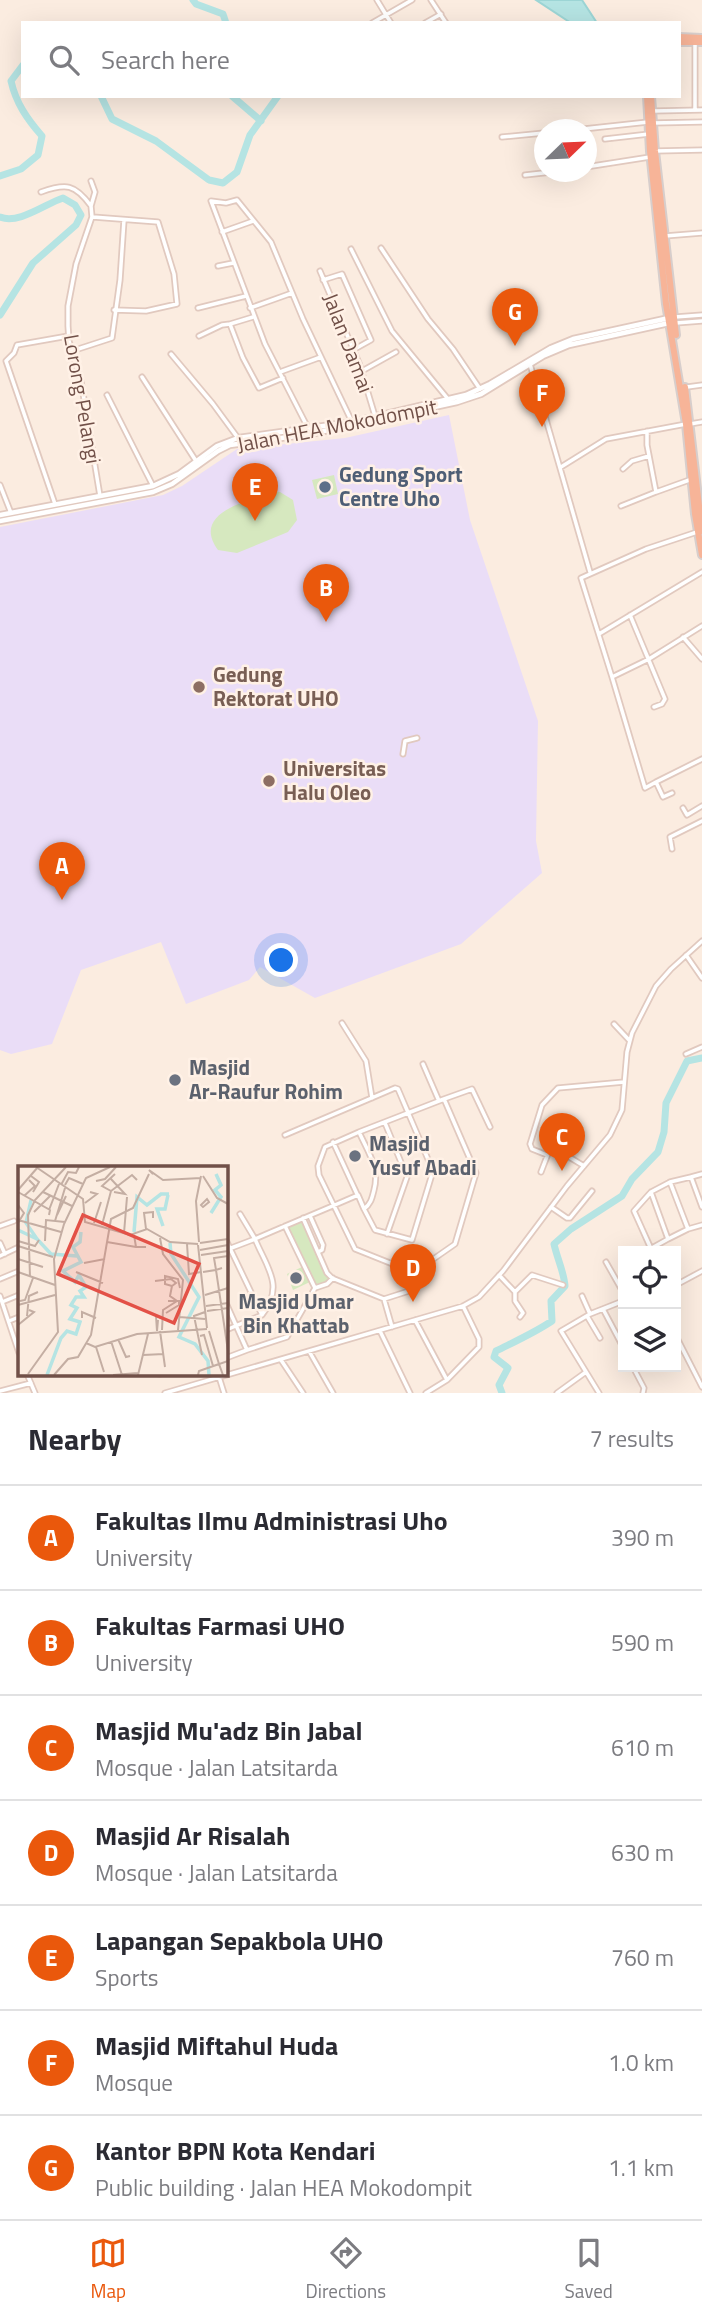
<!DOCTYPE html>
<meta charset="utf-8">
<style>
body{margin:0;font-family:"Titillium Web",sans-serif;background:#f2f2f3;color:#2b2b33}
.controls{position:absolute;right:21px;bottom:21px;display:grid;overflow:hidden;border-radius:0px;box-shadow:0 7px 28px #0002}
.controls button{width:63px;height:63px;display:grid;place-items:center;padding:0;border:0;border-bottom:2px solid #e1e1e2;background:#fff;color:#2b2b33;font:35px sans-serif}
.compass{position:absolute;left:534px;top:119px;width:63px;height:63px;border-radius:50%;background:#fff;box-shadow:0 7px 28px #0002;rotate:67deg}
.you{position:absolute;left:282px;top:961px;width:24px;height:24px;margin:-18px;border:5px solid #fff;border-radius:50%;background:#1a73e8;box-shadow:0 0 0 10px #1a73e833}
.badge{display:grid;place-items:center;width:46px;height:46px;border-radius:50%;background:#ea580c;color:#fff;font-size:23px;font-weight:700}
.pin{position:absolute;translate:-50% -58px;filter:drop-shadow(0 2px 4px #0008)}
.pin::after{content:'';position:absolute;top:37px;width:24px;height:21px;background:inherit;clip-path:polygon(0 0,100% 0,50% 100%)}
.list{margin:0;padding:0;list-style:none}
h2{display:flex;justify-content:space-between;align-items:center;height:91px;margin:0;padding:0 28px;font-size:30px}
h2 small{font-size:23px;font-weight:400;color:#7c7c81}
.list li{display:grid;grid-template-columns:46px 1fr auto;gap:21px;align-items:center;box-sizing:border-box;height:105px;padding:0 28px;border-top:2px solid #e1e1e2}
.list b{display:block;font-size:26px;white-space:nowrap}
.list p{margin:0;font-size:23px;white-space:nowrap;color:#7c7c81}
.list em{font-size:23px;font-style:normal;color:#7c7c81}
.icon{flex:none;width:38px;height:38px;fill:none;stroke:currentColor;stroke-width:2;stroke-linecap:round;stroke-linejoin:round}
.map{position:relative;flex:none;width:702px;height:1393px;overflow:hidden}
.search{position:absolute;background:#fff;box-shadow:0 7px 28px #0002;left:21px;right:21px;top:21px;height:77px;display:flex;align-items:center;gap:18px;box-sizing:border-box;padding:0 24px;border-radius:0px;color:#7c7c81;font-size:26px}
.sheet{height:826px;background:#fff}
nav{display:flex;justify-content:space-around;align-items:center;box-sizing:border-box;height:98px;border-top:2px solid #e1e1e2;background:#fff;font-size:19px;color:#7c7c81}
nav a{display:grid;justify-items:center;gap:4px}
nav .on{color:#ea580c}
.map>svg:first-child{display:block}
</style>
<div class="map">
<svg width="702" height="1393" viewBox="0 0 702 1393">
<rect width="100%" height="100%" fill="#fbece0"/>
<path fill="#eaddf7" d="M 449,415 L 470,520 L 538,721 L 536,841 L 542,873 L 461,944 L 315,998 L 260,967 L 249,980 L 186,1004 L 161,942 L 81,970 L 52,1044 L 11,1054 L 0,1050 L 0,527 L 163,495 L 182,486 L 237,449 L 345,438 Z"/>
<path fill="#d6e8bf" d="M 334,475 L 338,494 L 317,499 L 312,480 Z
M 272,491 L 280,492 L 293,500 L 297,520 L 288,532 L 237,553 L 218,550 C 191,513 246,502 272,491 Z
M 303,1219 L 332,1279 L 327,1284 L 315,1288 L 312,1281 L 293,1290 L 287,1274 L 304,1266 L 285,1226 Z"/>
<path fill="#b5e4e3" stroke="#9cd5d5" stroke-width="2" d="M 536,0 L 582,0 L 597,23 L 571,23 Z"/>
<g fill="none" stroke-linecap="round" stroke-linejoin="round">
<path stroke="#b5e4e3" stroke-width="7" d="M 193,0 L 196,4 L 223,14 L 226,23
M 101,96 L 112,119 L 156,141 L 209,180 L 223,183 L 237,172 L 250,135 L 278,96
M 232,96 L 261,121
M 0,176 L 21,169 L 38,155 L 42,136 C 27,119 16,103 11,81 L 23,65
M 0,217 C 18,225 45,204 63,198 L 75,205 L 81,215 L 76,225 L 33,263 L 0,315
M 502,1393 L 499,1385 L 508,1368 L 494,1357 L 496,1351 C 516,1341 534,1333 552,1321 L 551,1301 L 565,1286 C 564,1272 557,1258 554,1244 L 571,1229 L 622,1196 L 632,1179 L 658,1152 L 664,1132 L 666,1103 L 687,1061 L 702,1058"/>
<g stroke="#e1c9bf" stroke-width="7">
<path id="minor" d="M 377,0 L 391,23
M 431,0 L 446,23
M 372,23 L 412,0
M 425,23 L 441,14
M 695,110 L 695,43
M 653,111 L 702,110
M 653,123 L 702,122
M 574,130 L 648,122
M 502,137 L 544,133
M 605,139 L 649,134
M 655,151 L 702,150
M 586,167 L 650,157
M 525,175 L 552,172
M 91,181 L 95,192 L 91,206 L 92,217 L 76,264 L 68,306 L 68,326 L 69,341 L 81,381 L 100,496
M 41,192 C 66,183 75,184 91,206
M 93,217 L 158,222 L 174,274 L 177,304 L 146,311 L 114,310
M 222,232 L 253,221
M 665,236 L 702,233
M 381,248 L 428,319 L 453,349 L 480,389
M 351,249 L 392,331 L 448,399
M 218,266 L 233,263
M 320,271 L 359,363 L 375,416
M 323,280 L 342,274 L 371,340 L 353,350
M 198,308 L 246,296
M 250,308 L 292,293
M 253,317 L 230,324 L 243,358 L 259,388 L 283,378
M 675,317 L 702,315
M 676,323 L 702,321
M 199,336 L 222,325 L 230,324
M 72,351 L 112,338 L 120,280 L 124,220
M 171,354 L 213,404 L 238,438
M 530,364 L 590,572
M 362,371 L 396,352
M 280,372 L 321,357
M 142,377 L 196,461
M 687,387 L 702,385
M 107,395 L 153,486
M 690,424 L 702,422
M 308,428 L 265,344 L 211,201 L 226,203 L 237,200 L 271,242 L 303,319 L 352,422
M 647,431 L 647,445 L 656,492 L 692,479
M 561,467 L 606,439 L 686,424
M 623,469 L 632,461 L 649,456
M 0,485 L 11,513
M 55,504 L 6,361 L 14,353 L 17,345 L 68,336
M 621,506 L 656,492
M 630,615 L 665,699 L 662,704 L 654,707
M 599,634 L 702,572
M 683,637 L 702,659
M 612,677 L 581,578 L 646,549 L 697,532
M 403,754 L 405,741 L 417,738
M 656,782 L 645,788 L 612,677 L 649,659 L 702,626
M 672,793 L 663,797 L 656,782 L 702,759
M 683,808 L 687,815 L 702,806
M 672,849 L 670,837 L 702,821
M 686,955 L 702,978
M 342,1023 L 366,1061 L 372,1098
M 614,1024 L 629,1040
M 686,1054 L 702,1047
M 423,1064 L 439,1101
M 444,1099 L 472,1089 L 490,1127
M 558,1121 L 551,1146 L 584,1166
M 385,1123 L 407,1177 L 387,1234
M 359,1132 L 325,1147 L 318,1166 L 319,1175 L 355,1249 L 395,1265
M 285,1135 L 395,1088 L 398,1089 L 433,1171 L 412,1240 L 375,1230 L 364,1209
M 333,1142 L 357,1194
M 547,1155 L 532,1149 L 530,1144 L 542,1105 L 558,1088 L 624,1082
M 541,1172 L 551,1146
M 702,1174 L 691,1177 L 702,1207
M 691,1177 L 670,1182 L 688,1229 L 702,1225
M 670,1182 L 651,1192 L 668,1239 L 688,1229
M 651,1192 L 634,1211 L 652,1251
M 551,1207 L 567,1218 L 570,1218 L 592,1191
M 310,1216 L 323,1245 L 322,1250 L 318,1252
M 0,1226 L 14,1221
M 285,1226 L 315,1288
M 226,1240 L 262,1315
M 0,1243 L 5,1254
M 650,1249 L 668,1239
M 226,1250 L 255,1239 L 240,1214
M 0,1256 L 19,1247
M 606,1262 L 623,1292
M 499,1275 L 515,1292 L 515,1301 L 523,1313 L 520,1317
M 0,1279 L 19,1271
M 676,1285 L 702,1271
M 515,1292 L 532,1275 L 563,1285
M 0,1296 L 19,1353
M 582,1296 L 590,1314
M 384,1299 L 392,1327
M 2,1302 L 19,1295
M 226,1303 L 247,1350 L 226,1358
M 603,1309 L 623,1347
M 587,1316 L 600,1338
M 415,1320 L 447,1380
M 9,1321 L 19,1317
M 226,1330 L 262,1315 C 285,1286 267,1268 255,1239 C 289,1224 324,1210 358,1195 L 364,1209 C 371,1204 372,1198 374,1190 C 380,1168 368,1152 359,1132 L 444,1099 L 476,1173 L 455,1244 L 432,1260 L 412,1290 L 384,1299 L 332,1278 L 327,1273 L 303,1218
M 380,1331 L 410,1393
M 676,1336 L 702,1387
M 247,1350 L 287,1337 L 315,1288 L 327,1284 L 333,1278
M 309,1351 L 333,1393
M 281,1360 L 303,1393
M 633,1367 L 644,1388 L 643,1393
M 27,1374 L 35,1393
M 159,1374 L 160,1374
M 219,1377 L 224,1393
M 0,1391 L 31,1383
M 165,1393 L 415,1320 L 463,1306 L 479,1297 L 503,1271 L 567,1186 L 610,1135 L 622,1110 L 627,1052 L 632,1033 L 656,986 L 671,969 L 702,941
M 426,1393 L 447,1380 L 479,1347 L 479,1339 L 463,1306
M 557,1393 L 586,1372
M 599,1393 L 561,1331 L 590,1314 L 623,1301"/>
</g>
<g stroke="#e1c9bf" stroke-width="8">
<path id="tertiary" d="M 0,515 L 153,486 L 179,474 L 217,446 L 238,438 L 352,422 L 466,395 L 490,384 L 551,348 L 573,339 L 669,318
M 0,521 L 153,492 L 172,484 L 218,451 L 230,445 L 310,434 L 457,402 L 481,394 L 543,356 L 569,345 L 669,323"/>
</g>
<g stroke="#d7cecc" stroke-width="10">
<path id="trunk" d="M 679,37 L 702,38
M 679,42 L 702,42
M 647,96 L 650,151 L 666,304 L 686,424 L 695,514 L 702,555
M 651,96 L 655,151 L 676,335
M 685,387 L 702,531"/>
</g>
<use href="#minor" stroke="#fff" stroke-width="3.5"/>
<use href="#tertiary" stroke="#fff" stroke-width="4.5"/>
<use href="#trunk" stroke="#f7b498" stroke-width="6"/>
</g>
<circle fill="#5c6f8a" stroke="#fff1e6" stroke-width="2.5" cx="325" cy="487" r="7"/>
<g fill="#8d6e63" stroke="#fff1e6" stroke-width="2.5">
<circle cx="199" cy="687" r="7"/>
<circle cx="269" cy="781" r="7"/>
</g>
<g fill="#6b7280" stroke="#fff1e6" stroke-width="2.5">
<circle cx="175" cy="1080" r="7"/>
<circle cx="355" cy="1156" r="7"/>
<circle cx="296" cy="1278" r="7"/>
</g>
<g text-anchor="middle" stroke-width="5" stroke-linejoin="round" paint-order="stroke">
<g font-size="21" fill="#715048" stroke="#fff1e6">
<text transform="translate(348 343) rotate(69)" y="7">Jalan Damai</text>
<text transform="translate(82 399) rotate(80)" y="7">Lorong Pelangi</text>
<text transform="translate(337 426) rotate(-11)" y="7">Jalan HEA Mokodompit</text>
</g>
<g font-size="21" font-weight="bold" fill="#4e5e75" stroke="#fff1e6" text-anchor="start">
<text x="339" y="482">Gedung Sport<tspan x="339" dy="24">Centre Uho</tspan></text>
</g>
<g font-size="21" font-weight="bold" fill="#785e54" stroke="#fff1e6" text-anchor="start">
<text x="213" y="682">Gedung<tspan x="213" dy="24">Rektorat UHO</tspan></text>
<text x="283" y="776">Universitas<tspan x="283" dy="24">Halu Oleo</tspan></text>
</g>
<g font-size="21" font-weight="bold" fill="#5b616d" stroke="#fff1e6" text-anchor="start">
<text x="189" y="1075">Masjid<tspan x="189" dy="24">Ar-Raufur Rohim</tspan></text>
<text x="369" y="1151">Masjid<tspan x="369" dy="24">Yusuf Abadi</tspan></text>
<text x="296" y="1309" text-anchor="middle">Masjid Umar<tspan x="296" dy="24">Bin Khattab</tspan></text>
</g>
</g>
<g transform="translate(18 1166)">
<rect width="210" height="210" fill="#fbece0"/>
<path fill="none" stroke="#b5e4e3" stroke-width="3.5" d="M 13,34 L 8,57 L 19,73 L 33,88 L 59,90M 193,47 L 203,31 L 197,24 L 203,19 L 198,8M 145,60 L 139,43 L 147,43 L 150,29M 0,64 L 19,73M 116,66 L 119,31 L 129,39 L 143,28 L 151,28M 152,77 L 153,88 L 181,131 L 161,171 L 177,178 L 190,195 L 191,209M 29,209 L 43,172 L 49,165 L 58,168 L 62,156 L 52,153 L 59,142 L 53,139 L 58,131 L 66,131 L 62,125 L 68,121 L 61,109 L 57,116 L 45,105 L 63,96 L 55,81 L 62,76 L 63,66"/>
<path fill="none" stroke="#c4aea3" stroke-width="2" d="M 18,1 L 65,33 L 67,56 L 112,69 L 129,63 L 152,76 L 180,78M 135,8 L 131,4 L 145,14 L 183,12M 13,10 L 21,16 L 15,26M 185,10 L 199,32 L 210,38M 93,13 L 107,28 L 96,26M 78,15 L 87,13 L 98,1M 43,19 L 50,6 L 58,7 L 61,1M 47,19 L 51,12 L 65,18M 0,24 L 20,1M 93,25 L 84,20 L 97,8M 0,26 L 32,44 L 31,49M 25,26 L 54,40M 6,30 L 17,20 L 11,14M 189,33 L 191,36 L 185,41 L 183,39 ZM 67,37 L 79,28 L 72,26M 0,39 L 6,47 L 0,57M 31,44 L 41,18M 16,46 L 32,30M 39,49 L 48,30M 0,54 L 43,66M 37,55 L 47,22M 76,57 L 83,36M 84,59 L 93,25 L 114,9 L 119,14M 128,63 L 126,47 L 135,46 L 135,52M 106,67 L 109,31M 116,69 L 118,81 L 128,81M 142,72 L 145,88 L 165,114 L 160,164M 0,75 L 17,80 L 21,74M 27,75 L 28,54 L 47,56M 89,76 L 118,81M 181,76 L 178,35 L 183,10M 182,77 L 210,73M 169,78 L 171,108 L 183,106M 180,79 L 189,162M 0,80 L 35,91M 182,84 L 210,79M 183,89 L 210,85M 0,93 L 25,101M 66,97 L 87,93M 204,102 L 198,104 L 196,92 L 210,90M 0,106 L 37,119M 58,106 L 85,117M 185,106 L 198,104 L 210,185M 12,111 L 10,49 L 17,34 L 48,1M 137,115 L 153,113 L 158,117 L 154,120M 187,129 L 210,122M 2,135 L 7,134 L 15,112M 0,139 L 37,129M 188,140 L 210,137M 189,145 L 210,142M 148,147 L 161,139 L 161,135 L 150,135M 9,150 L 11,130 L 20,126M 161,151 L 187,153M 64,152 L 64,146 L 78,152M 140,154 L 139,165 L 138,150 L 144,152M 0,159 L 16,146 L 11,144M 144,164 L 145,144 L 159,135 L 152,130 L 154,120 L 147,118 L 147,110 L 160,113 L 162,122M 142,165 L 147,201M 182,170 L 186,169 L 195,200M 100,173 L 108,191 L 112,190M 93,175 L 104,209M 68,177 L 77,181 L 119,168 L 189,163M 78,181 L 86,206M 125,189 L 146,188M 184,189 L 176,150 L 187,146M 10,208 L 40,166 L 36,93 L 46,58 L 68,12 L 92,1M 36,209 L 50,193 L 60,191 L 73,169 L 93,53 L 115,42 L 131,8M 95,209 L 120,207M 120,209 L 130,168M 180,209 L 181,205 L 201,198 L 191,165M 205,209 L 201,198 L 210,195"/>
<path fill="#e35147" fill-opacity="0.15" stroke="#e35147" stroke-width="3.5" d="M 65,49 L 181,98 L 156,157 L 40,108 Z"/>
<rect width="210" height="210" fill="none" stroke="#715048" stroke-width="3.5"/>
</g>
</svg>
<div class="controls">
<button><svg class="icon" aria-label="locate" viewBox="0 0 24 24"><circle cx="12" cy="12" r="6"/><path d="M12 2v4M12 18v4M2 12h4M18 12h4"/></svg></button>
<button><svg class="icon" aria-label="layers" viewBox="0 0 24 24"><path d="M12 4l9 5-9 5-9-5zM3 14l9 5 9-5"/></svg></button>
</div>
<svg class="compass" viewBox="-18 -18 36 36"><path d="M0-13l5 13h-10z" fill="#e53935"/><path d="M0 13l5-13h-10z" fill="#7c7c81"/></svg>
<div class="you"></div>
<div class="pin badge" style="left:62px;top:900px">A</div>
<div class="pin badge" style="left:326px;top:622px">B</div>
<div class="pin badge" style="left:562px;top:1171px">C</div>
<div class="pin badge" style="left:413px;top:1302px">D</div>
<div class="pin badge" style="left:255px;top:521px">E</div>
<div class="pin badge" style="left:542px;top:427px">F</div>
<div class="pin badge" style="left:515px;top:346px">G</div>
<div class="search"><svg class="icon" aria-label="search" viewBox="0 0 24 24"><circle cx="10" cy="10" r="6"/><path d="M15 15l6 6"/></svg>Search here</div>
</div>
<section class="sheet">
<h2>Nearby<small>7 results</small></h2>
<ul class="list">
<li><span class="badge">A</span><div><b>Fakultas Ilmu Administrasi Uho</b><p>University</p></div><em>390 m</em></li>
<li><span class="badge">B</span><div><b>Fakultas Farmasi UHO</b><p>University</p></div><em>590 m</em></li>
<li><span class="badge">C</span><div><b>Masjid Mu'adz Bin Jabal</b><p>Mosque · Jalan Latsitarda</p></div><em>610 m</em></li>
<li><span class="badge">D</span><div><b>Masjid Ar Risalah</b><p>Mosque · Jalan Latsitarda</p></div><em>630 m</em></li>
<li><span class="badge">E</span><div><b>Lapangan Sepakbola UHO</b><p>Sports</p></div><em>760 m</em></li>
<li><span class="badge">F</span><div><b>Masjid Miftahul Huda</b><p>Mosque</p></div><em>1.0 km</em></li>
<li><span class="badge">G</span><div><b>Kantor BPN Kota Kendari</b><p>Public building · Jalan HEA Mokodompit</p></div><em>1.1 km</em></li>
</ul>
</section>
<nav>
<a class="on"><svg class="icon" aria-label="map" viewBox="0 0 24 24"><path d="M3 6l6-2 6 2 6-2v14l-6 2-6-2-6 2zM9 4v14M15 6v14"/></svg>Map</a>
<a><svg class="icon" aria-label="directions" viewBox="0 0 24 24"><path d="M12 3l9 9-9 9-9-9zM9 14v-3h6M13 9l2 2-2 2"/></svg>Directions</a>
<a><svg class="icon" aria-label="saved" viewBox="0 0 24 24"><path d="M7 4h10v16l-5-4-5 4z"/></svg>Saved</a>
</nav>
